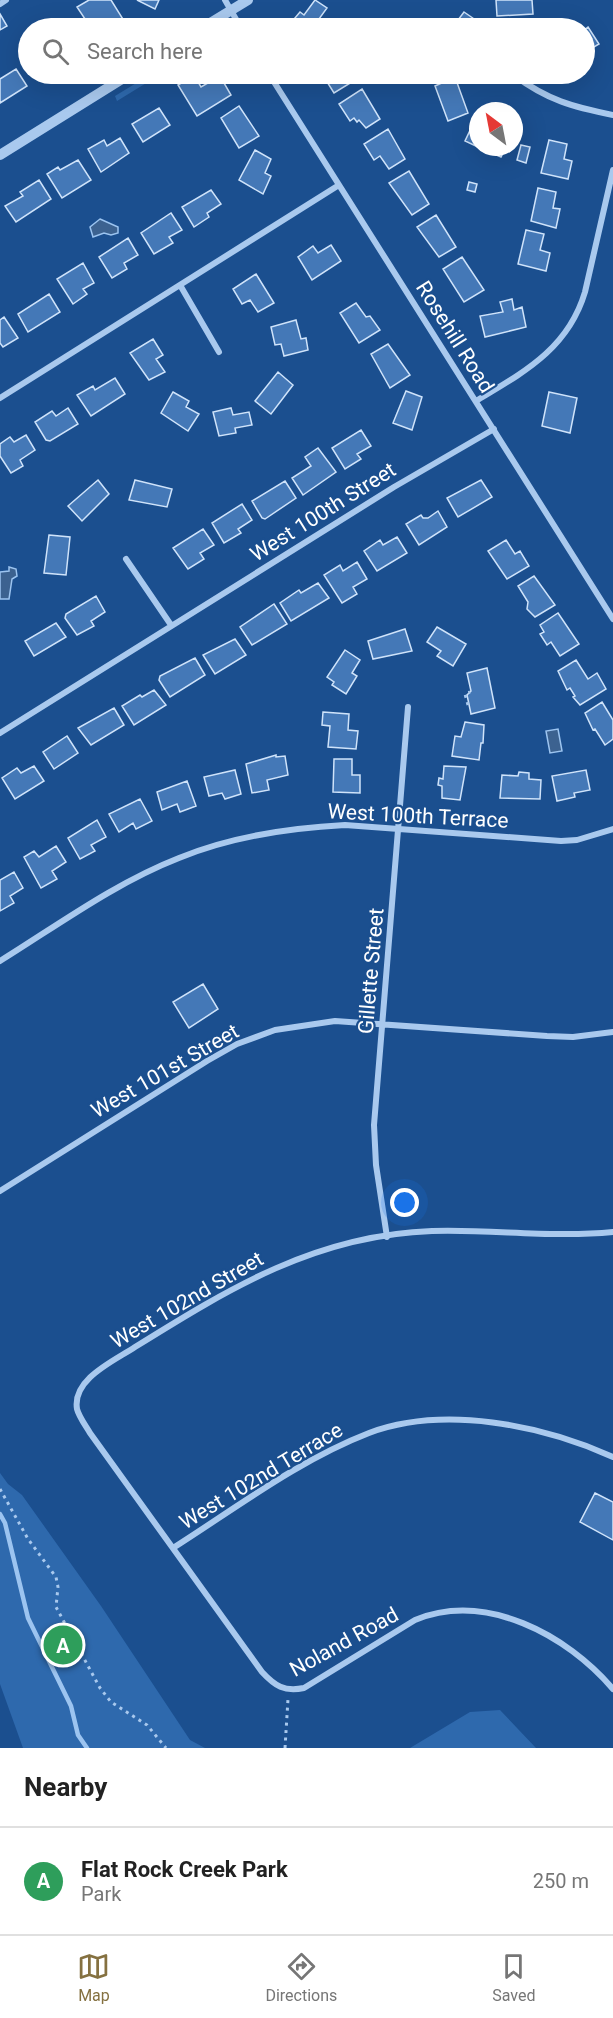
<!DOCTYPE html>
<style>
body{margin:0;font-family:Roboto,sans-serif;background:#f2f2f2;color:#222}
.compass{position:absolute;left:469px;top:102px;width:54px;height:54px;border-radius:50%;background:#fff;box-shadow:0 6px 24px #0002;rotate:328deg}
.you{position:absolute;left:405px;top:1203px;width:21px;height:21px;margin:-15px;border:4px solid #fff;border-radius:50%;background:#1a73e8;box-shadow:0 0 0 9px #1a73e833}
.badge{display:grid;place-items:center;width:39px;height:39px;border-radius:50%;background:#857141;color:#fff;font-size:20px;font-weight:700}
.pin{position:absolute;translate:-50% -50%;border:3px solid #fff;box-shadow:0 2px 6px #0006}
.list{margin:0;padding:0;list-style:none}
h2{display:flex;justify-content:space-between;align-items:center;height:78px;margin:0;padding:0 24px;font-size:26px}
h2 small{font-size:20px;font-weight:400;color:#767676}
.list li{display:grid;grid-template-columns:39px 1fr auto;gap:18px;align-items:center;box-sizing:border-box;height:108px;padding:0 24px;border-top:2px solid #e0e0e0}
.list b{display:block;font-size:22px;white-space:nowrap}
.list p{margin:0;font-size:20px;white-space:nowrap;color:#767676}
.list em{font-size:20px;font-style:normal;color:#767676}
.icon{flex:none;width:33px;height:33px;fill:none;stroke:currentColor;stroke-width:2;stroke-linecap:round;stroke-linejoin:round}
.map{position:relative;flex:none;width:613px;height:1748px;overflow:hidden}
.search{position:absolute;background:#fff;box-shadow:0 6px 24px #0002;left:18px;right:18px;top:18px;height:66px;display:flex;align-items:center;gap:15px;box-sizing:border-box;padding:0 21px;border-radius:33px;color:#767676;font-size:22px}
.sheet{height:186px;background:#fff}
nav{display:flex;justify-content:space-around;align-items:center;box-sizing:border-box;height:84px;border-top:2px solid #e0e0e0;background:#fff;font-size:16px;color:#767676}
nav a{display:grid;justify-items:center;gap:3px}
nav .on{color:#857141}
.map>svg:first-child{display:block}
</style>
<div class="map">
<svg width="613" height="1748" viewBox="0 0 613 1748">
<rect width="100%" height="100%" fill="#1b4f8f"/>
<path fill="#2e69ad" d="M 151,74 L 161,74 L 117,101 L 115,96 Z
M 0,1473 L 8,1484 L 22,1495 L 101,1606 L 190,1740 L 205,1748 L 23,1748 L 0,1684 Z
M 500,1710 L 536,1748 L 410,1748 L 470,1712 Z"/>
<path fill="#3c6290" stroke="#9cc4f0" stroke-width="1.5" d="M 100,219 L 118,227 L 118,233 L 111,235 L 104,233 L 93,237 L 90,227 Z
M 9,567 L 16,569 L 17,576 L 12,579 L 9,599 L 0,599 L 0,572 L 9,571 Z
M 558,729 L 562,751 L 550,753 L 546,731 Z"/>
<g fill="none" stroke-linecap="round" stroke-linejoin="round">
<path stroke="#9cc4f0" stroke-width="4.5" d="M 0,1514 L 5,1523 L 28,1618 L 71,1706 L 78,1735 L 87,1748"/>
</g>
<path fill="#4478b7" stroke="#cfe3fa" stroke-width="1.5" d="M 89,0 L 111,0 L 126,24 L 120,28 L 91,28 L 77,7 Z
M 137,0 L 159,0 L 155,9 Z
M 315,0 L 327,8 L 316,23 L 320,26 L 318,28 L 294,28 L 289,25 L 300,12 L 304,15 Z
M 496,0 L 532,0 L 533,14 L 497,16 Z
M 464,12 L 483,25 L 480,28 L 452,28 Z
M 0,14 L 7,26 L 0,30 Z
M 588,27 L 599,44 L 584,53 L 584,30 Z
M 16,69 L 27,86 L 0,103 L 0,79 Z
M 331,74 L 365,74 L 334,93 L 324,77 Z
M 194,75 L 201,87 L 220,76 L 231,95 L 197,116 L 178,85 Z
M 455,77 L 468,113 L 448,121 L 435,86 Z
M 362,89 L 380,119 L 366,128 L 359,120 L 357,122 L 354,118 L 350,121 L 339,104 Z
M 239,106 L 259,136 L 239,148 L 221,118 Z
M 159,108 L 170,125 L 143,142 L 132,124 Z
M 475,120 L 478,121 L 478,147 L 465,141 Z
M 388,129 L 405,159 L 389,169 L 380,156 L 374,160 L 364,144 Z
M 120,138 L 129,153 L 101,172 L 88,149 L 104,140 L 107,146 Z
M 549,140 L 567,144 L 564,159 L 572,161 L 568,179 L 541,173 Z
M 521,145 L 530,147 L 526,163 L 517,160 Z
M 478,147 L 506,147 L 501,157 Z
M 255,150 L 271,159 L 265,173 L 271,176 L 263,194 L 239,180 Z
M 78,160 L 91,180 L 62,198 L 47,174 L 58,167 L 60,170 Z
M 409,171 L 429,204 L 412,215 L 389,183 Z
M 39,180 L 51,199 L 16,222 L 5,206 L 23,196 L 20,192 Z
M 469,182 L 477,184 L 475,192 L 467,190 Z
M 538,188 L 556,192 L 553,208 L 560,209 L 556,228 L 531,221 Z
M 211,190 L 221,204 L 207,213 L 209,217 L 194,227 L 182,207 Z
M 171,213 L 182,230 L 169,237 L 173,243 L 154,254 L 141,233 Z
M 436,215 L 456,247 L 439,257 L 417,227 Z
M 526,230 L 544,234 L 540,250 L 550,253 L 546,271 L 518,264 Z
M 128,238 L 138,255 L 124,263 L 127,269 L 112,278 L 99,257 Z
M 331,245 L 341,261 L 312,280 L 298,257 L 313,246 L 318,253 Z
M 462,257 L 484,290 L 464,302 L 443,269 Z
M 83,263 L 94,283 L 83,289 L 87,294 L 73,304 L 57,279 Z
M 256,274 L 274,303 L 258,312 L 250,300 L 242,304 L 233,289 Z
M 49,294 L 60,312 L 28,332 L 18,314 Z
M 512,299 L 514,310 L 522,307 L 526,327 L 485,337 L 480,316 L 503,312 L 500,302 Z
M 356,303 L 366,317 L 370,316 L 380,330 L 359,343 L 340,313 Z
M 4,317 L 18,338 L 3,347 L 0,343 L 0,320 Z
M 296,320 L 301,339 L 306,338 L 308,350 L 284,356 L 281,344 L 275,345 L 271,327 Z
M 153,339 L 163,355 L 156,359 L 165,372 L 149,380 L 130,353 Z
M 388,344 L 410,375 L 390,388 L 371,354 Z
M 278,372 L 293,385 L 271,414 L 255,401 Z
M 115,378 L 125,394 L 91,416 L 77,395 L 93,386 L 95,390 Z
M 406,391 L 422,397 L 412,430 L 393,423 Z
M 173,392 L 189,401 L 186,407 L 199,414 L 188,431 L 161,413 Z
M 549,392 L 577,398 L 570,433 L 542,426 Z
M 68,408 L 78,424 L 50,441 L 46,440 L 35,422 L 52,411 L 56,416 Z
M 231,408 L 233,415 L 249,412 L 252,425 L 235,428 L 236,433 L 219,436 L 213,412 Z
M 361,430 L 371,446 L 357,454 L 361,459 L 345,469 L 332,448 Z
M 26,435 L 35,450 L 20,460 L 23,466 L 11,473 L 0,456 L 0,444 L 10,437 L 14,442 Z
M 318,448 L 336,472 L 303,495 L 292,478 L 311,466 L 305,457 Z
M 98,480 L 109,494 L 82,521 L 68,506 Z
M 135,480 L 172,489 L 167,507 L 129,500 Z
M 481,480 L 492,497 L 458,517 L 447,498 Z
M 285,481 L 296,498 L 265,519 L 262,518 L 252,501 Z
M 242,504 L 252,520 L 238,529 L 241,533 L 224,543 L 212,523 Z
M 438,511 L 447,527 L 419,545 L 406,524 L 421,515 L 423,518 L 428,518 Z
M 203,529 L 214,545 L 200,553 L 204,559 L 188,569 L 173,548 Z
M 49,535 L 70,537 L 66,575 L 44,573 Z
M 397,537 L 407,553 L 377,571 L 364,551 L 380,540 L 383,545 Z
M 506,540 L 515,554 L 520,551 L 529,566 L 507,579 L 488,551 Z
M 357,562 L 367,579 L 353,587 L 357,594 L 342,603 L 324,575 L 340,565 L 343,571 Z
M 534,576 L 555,605 L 535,617 L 527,609 L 528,602 L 518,586 Z
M 318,583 L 329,598 L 291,621 L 280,603 L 299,590 L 301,593 Z
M 96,596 L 105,612 L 91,621 L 94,626 L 77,635 L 65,618 L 66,614 Z
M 274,604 L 287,624 L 252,645 L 240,627 Z
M 558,613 L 579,644 L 560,656 L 551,642 L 547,645 L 540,634 L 544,632 L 540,625 Z
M 56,623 L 66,637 L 34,656 L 25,641 Z
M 437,627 L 466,644 L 453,666 L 437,656 L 441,651 L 427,642 Z
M 405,629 L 412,651 L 373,659 L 368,641 Z
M 235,639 L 246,655 L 215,674 L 203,655 Z
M 345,650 L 360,660 L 352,673 L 357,676 L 346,694 L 332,685 L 334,682 L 327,677 Z
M 195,658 L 205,675 L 170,697 L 159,680 L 160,676 Z
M 576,660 L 588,679 L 597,673 L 606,689 L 580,705 L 573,697 L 575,696 L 570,688 L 567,690 L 558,671 Z
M 487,668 L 495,708 L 471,714 L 467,695 L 471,691 L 467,673 Z
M 154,690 L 166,705 L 134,725 L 122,706 L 140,695 L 142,697 Z
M 602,702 L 613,720 L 613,739 L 605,745 L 595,729 L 593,730 L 585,713 Z
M 114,708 L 124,725 L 91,745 L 78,728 Z
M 323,712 L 349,714 L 348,730 L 358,731 L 356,749 L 328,747 L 330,726 L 322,725 Z
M 465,722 L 484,725 L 483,743 L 481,743 L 479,760 L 452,756 L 455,736 L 461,737 Z
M 67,736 L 78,753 L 54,769 L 43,752 Z
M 276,755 L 276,757 L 285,756 L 288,775 L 267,780 L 269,790 L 252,793 L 246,764 Z
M 334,759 L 352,759 L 352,775 L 360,775 L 360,793 L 333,792 Z
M 34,766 L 44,781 L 15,799 L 2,778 L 17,768 L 21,773 Z
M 444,766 L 466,767 L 460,800 L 442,798 L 442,786 L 438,785 L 439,778 L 443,779 Z
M 235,770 L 241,794 L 225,799 L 222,793 L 209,796 L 204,777 Z
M 586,770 L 590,790 L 574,793 L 575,797 L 557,801 L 552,776 Z
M 519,772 L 529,773 L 529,779 L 541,780 L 540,799 L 500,798 L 502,775 L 518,776 Z
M 187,781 L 196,806 L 180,812 L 177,804 L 162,810 L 157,792 Z
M 140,799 L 152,821 L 136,829 L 133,823 L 119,832 L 109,814 Z
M 97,820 L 106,837 L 91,845 L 95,851 L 80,859 L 68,838 Z
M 56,846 L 66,862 L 52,871 L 57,879 L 41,888 L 24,857 L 34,851 L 39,857 Z
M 14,872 L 23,888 L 10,896 L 14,903 L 0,911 L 0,880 Z
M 203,984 L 218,1009 L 189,1028 L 173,1002 Z
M 595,1493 L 613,1502 L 613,1540 L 580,1522 Z"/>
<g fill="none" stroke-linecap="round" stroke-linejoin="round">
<path stroke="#a9c9ee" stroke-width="3" stroke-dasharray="3 4.5" stroke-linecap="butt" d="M 468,705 L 465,694 L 470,692
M 0,1489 L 28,1539 L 56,1577 L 58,1587 L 56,1607 L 100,1688 L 111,1702 L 147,1725 L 166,1748
M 285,1748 L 288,1699"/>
<path stroke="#a9c9ee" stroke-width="6" d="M 225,0 L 241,28
M 0,4 L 6,0
M 269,74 L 613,619
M 514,75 C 547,100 573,107 613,115
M 180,285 L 219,352
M 0,398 L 339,185
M 476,401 C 524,372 568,349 585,292 L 613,170
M 126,559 L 171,625
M 0,733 L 394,487 L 494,429
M 0,961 C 58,925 115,883 179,858 C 232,836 289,828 345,825 L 561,841 L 577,840 L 613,829
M 0,1191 L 207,1061 L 237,1044 L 275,1030 L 335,1021 L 547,1036 L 573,1037 L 613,1032
M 613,1232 C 552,1238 492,1229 432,1231 C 316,1235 230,1288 135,1347 C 114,1361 72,1379 77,1409 C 79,1417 86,1426 90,1433 L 262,1672 C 275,1686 284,1692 304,1688 L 415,1620 C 486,1591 567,1635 613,1689
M 387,1237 L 376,1165 L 374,1125 L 408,707
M 173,1548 C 236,1508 299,1460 369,1433 C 444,1405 542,1425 613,1457"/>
<path stroke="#a9c9ee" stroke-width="10" d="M 202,28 L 248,0
M 0,155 L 130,74"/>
</g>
<g text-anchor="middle" stroke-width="4.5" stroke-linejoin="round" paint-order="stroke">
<g font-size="21" fill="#fff" stroke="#1b4f8f">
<text transform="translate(455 337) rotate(58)" y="7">Rosehill Road</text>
<text transform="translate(323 512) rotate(-32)" y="7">West 100th Street</text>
<text transform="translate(418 816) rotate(3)" y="7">West 100th Terrace</text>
<text transform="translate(371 971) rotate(-85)" y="7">Gillette Street</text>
<text transform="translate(165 1071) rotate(-30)" y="7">West 101st Street</text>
<text transform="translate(187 1300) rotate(-30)" y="7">West 102nd Street</text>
<text transform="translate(261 1476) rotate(-31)" y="7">West 102nd Terrace</text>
<text transform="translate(344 1642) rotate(-29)" y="7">Noland Road</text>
</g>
</g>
</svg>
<svg class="compass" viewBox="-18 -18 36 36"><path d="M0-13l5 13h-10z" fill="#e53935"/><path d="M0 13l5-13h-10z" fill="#767676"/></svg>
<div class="you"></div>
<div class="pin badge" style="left:63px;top:1645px;background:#2e9e5b">A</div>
<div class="search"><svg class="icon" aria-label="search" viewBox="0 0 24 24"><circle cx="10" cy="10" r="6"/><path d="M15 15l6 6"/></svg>Search here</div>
</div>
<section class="sheet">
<h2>Nearby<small></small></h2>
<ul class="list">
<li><span class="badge" style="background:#2e9e5b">A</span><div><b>Flat Rock Creek Park</b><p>Park</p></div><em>250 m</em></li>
</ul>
</section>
<nav>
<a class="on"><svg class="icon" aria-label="map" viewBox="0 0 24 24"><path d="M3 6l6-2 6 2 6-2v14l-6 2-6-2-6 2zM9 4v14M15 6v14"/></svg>Map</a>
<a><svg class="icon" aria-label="directions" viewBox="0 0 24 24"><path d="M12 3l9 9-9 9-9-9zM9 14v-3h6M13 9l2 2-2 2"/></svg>Directions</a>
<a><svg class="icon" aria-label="saved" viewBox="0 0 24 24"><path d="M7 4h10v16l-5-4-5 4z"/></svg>Saved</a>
</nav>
